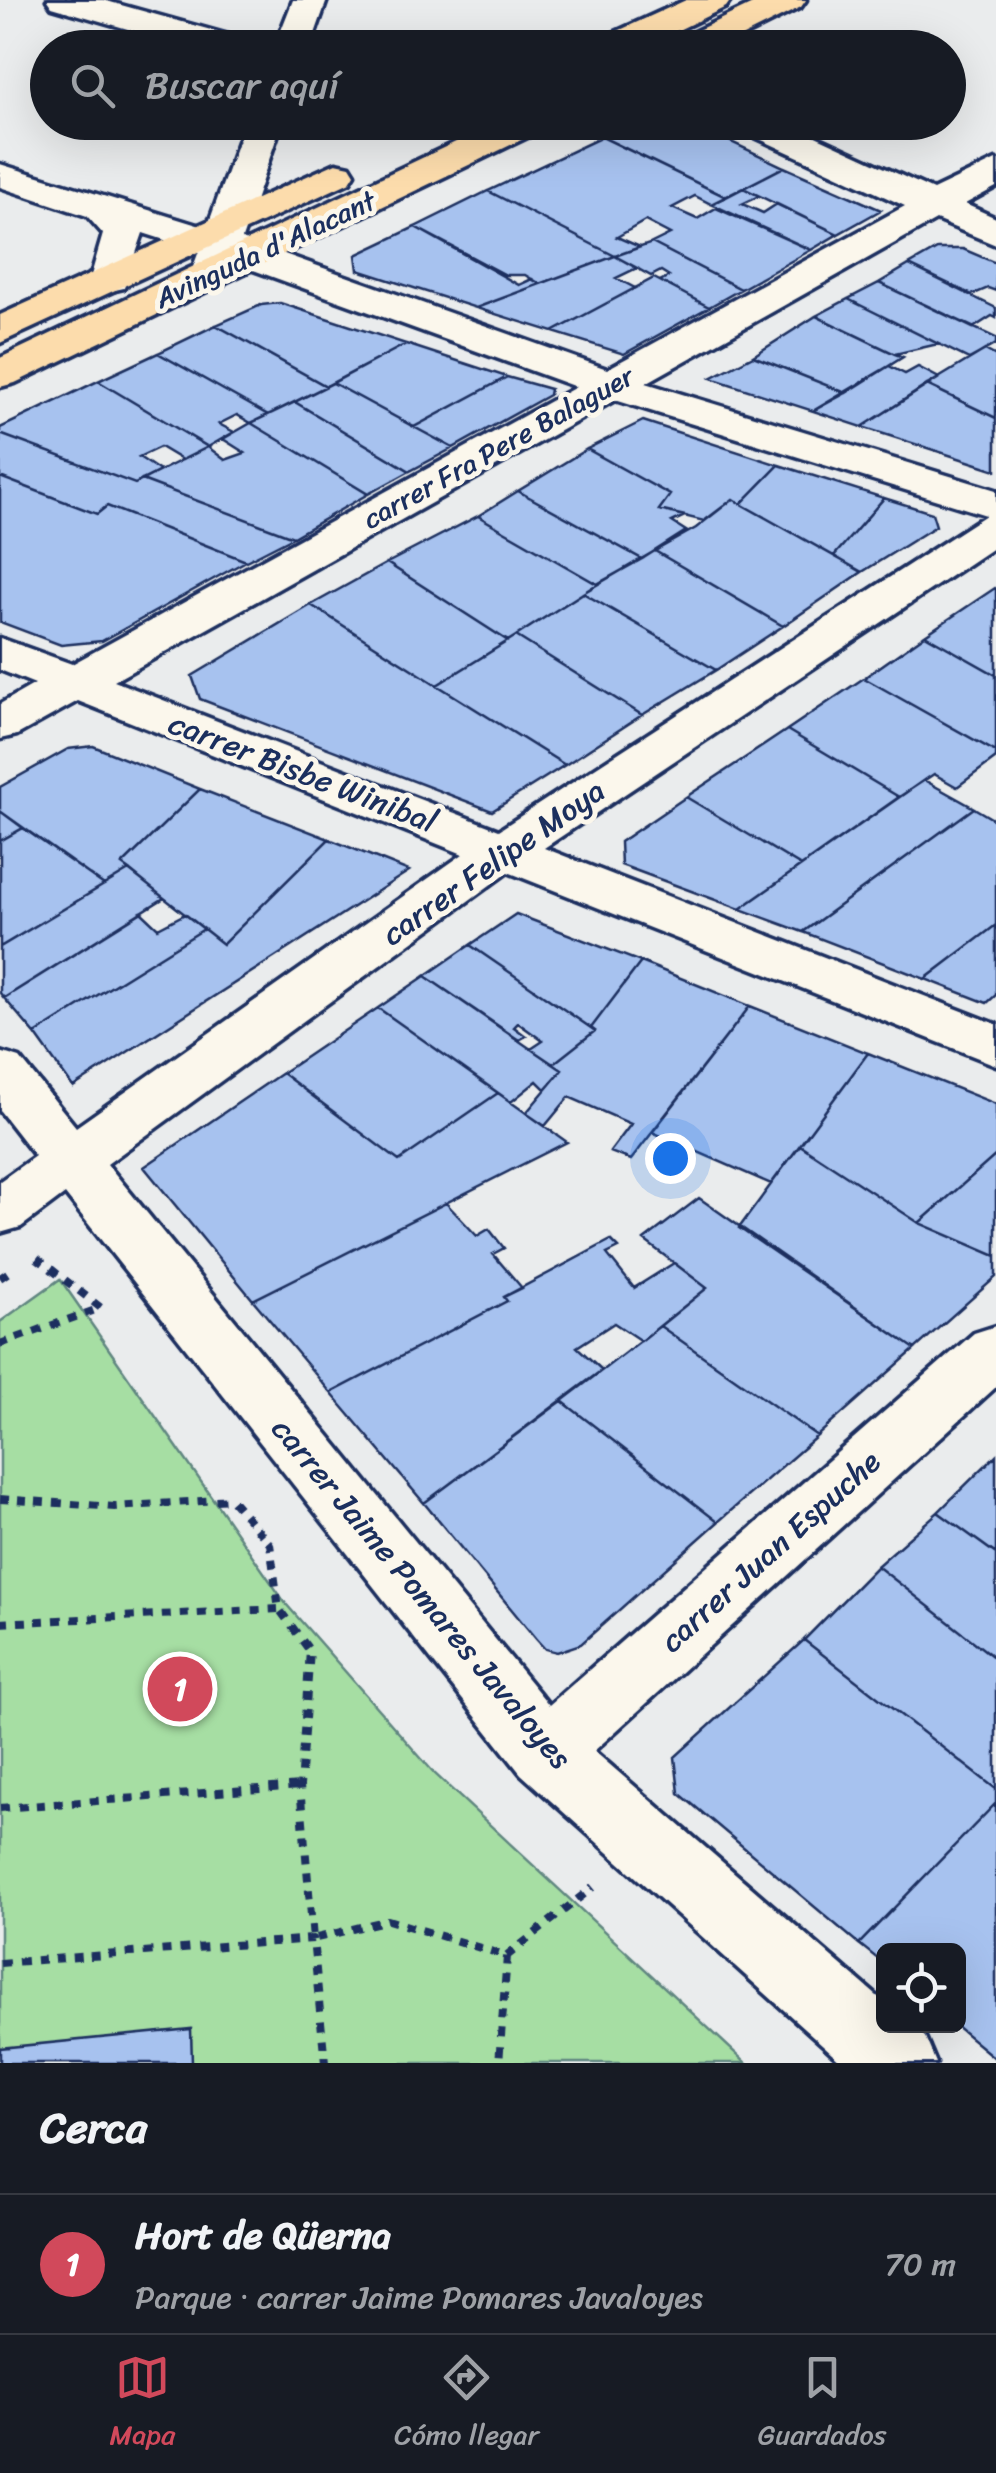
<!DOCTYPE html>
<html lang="es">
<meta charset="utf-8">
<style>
body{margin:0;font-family:Sriracha,sans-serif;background:#20242c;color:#f1f3f6}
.controls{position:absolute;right:30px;bottom:30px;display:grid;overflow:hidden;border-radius:15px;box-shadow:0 10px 40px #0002}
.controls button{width:90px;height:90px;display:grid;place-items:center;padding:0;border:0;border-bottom:2px solid #363941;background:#171b24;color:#f1f3f6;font:50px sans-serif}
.you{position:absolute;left:670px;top:1158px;width:35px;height:35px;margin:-25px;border:8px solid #fff;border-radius:50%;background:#1a73e8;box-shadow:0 0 0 15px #1a73e833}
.badge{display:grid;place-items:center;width:65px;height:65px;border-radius:50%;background:#d1495b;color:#fff;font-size:32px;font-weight:700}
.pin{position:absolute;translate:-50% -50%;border:5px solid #fff;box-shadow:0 2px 10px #0006}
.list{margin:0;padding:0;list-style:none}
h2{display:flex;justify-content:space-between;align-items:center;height:130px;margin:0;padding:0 40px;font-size:42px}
h2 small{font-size:32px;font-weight:400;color:#9ea1a6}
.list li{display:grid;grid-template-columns:65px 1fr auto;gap:30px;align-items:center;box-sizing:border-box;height:140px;padding:0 40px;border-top:2px solid #363941}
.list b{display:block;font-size:38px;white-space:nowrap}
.list p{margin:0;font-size:32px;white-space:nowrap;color:#9ea1a6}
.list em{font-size:32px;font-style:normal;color:#9ea1a6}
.icon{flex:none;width:55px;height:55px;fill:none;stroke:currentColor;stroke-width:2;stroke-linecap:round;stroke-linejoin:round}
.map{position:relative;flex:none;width:996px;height:2063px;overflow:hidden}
.search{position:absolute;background:#171b24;box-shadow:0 10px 40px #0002;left:30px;right:30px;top:30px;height:110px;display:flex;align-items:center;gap:25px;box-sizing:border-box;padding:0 35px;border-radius:55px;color:#9ea1a6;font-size:38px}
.sheet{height:270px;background:#171b24}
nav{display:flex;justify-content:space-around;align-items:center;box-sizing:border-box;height:140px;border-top:2px solid #363941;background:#171b24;font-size:28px;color:#9ea1a6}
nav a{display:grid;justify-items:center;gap:5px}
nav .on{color:#d1495b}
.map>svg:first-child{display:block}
</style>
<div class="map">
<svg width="996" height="2063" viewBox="0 0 996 2063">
<rect width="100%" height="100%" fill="#eaeced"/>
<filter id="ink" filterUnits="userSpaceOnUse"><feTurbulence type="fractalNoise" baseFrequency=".01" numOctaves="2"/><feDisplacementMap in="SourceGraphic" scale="20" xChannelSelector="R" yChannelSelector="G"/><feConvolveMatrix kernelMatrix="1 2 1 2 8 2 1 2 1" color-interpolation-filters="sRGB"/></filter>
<g filter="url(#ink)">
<path fill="#a6dea3" stroke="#608680" stroke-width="2.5" d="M 60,1279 L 286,1604 L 435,1774 L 746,2063 L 0,2063 L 0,1322 Z"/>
<path fill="#a7c2ef" stroke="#1b2f5e" stroke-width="2.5" d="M 631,122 L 689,122 L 784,167 L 726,197 L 602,137 Z
M 602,137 L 726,197 L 711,204 L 695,196 L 672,208 L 697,219 L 716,208 L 811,250 L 741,289 L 652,243 L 670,234 L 645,221 L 617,237 L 640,247 L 615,256 L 488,191 Z
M 784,167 L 881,210 L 838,234 L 743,188 Z
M 743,188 L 759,196 L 742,204 L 763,213 L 777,204 L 838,234 L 811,250 L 711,204 Z
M 488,191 L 615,256 L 540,284 L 525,275 L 506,275 L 415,227 Z
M 415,227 L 519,285 L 532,279 L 540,284 L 476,308 L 358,270 L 356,255 Z
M 652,243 L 741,289 L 709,307 L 660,281 L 669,276 L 661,271 L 651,276 L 615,256 Z
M 937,249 L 963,249 L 996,263 L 996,291 L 988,288 L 972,295 L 909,265 Z
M 615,256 L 637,268 L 616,278 L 635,288 L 553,332 L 476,308 Z
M 909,265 L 996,308 L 996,318 L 992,316 L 973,328 L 879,283 Z
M 654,278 L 709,307 L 624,354 L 553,332 Z
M 879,283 L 996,338 L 996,344 L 969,359 L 848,299 Z
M 848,299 L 938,344 L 895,354 L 816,316 Z
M 280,303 L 406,344 L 326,386 L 216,325 L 261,305 Z
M 816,316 L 895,354 L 903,357 L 846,393 L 753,356 Z
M 216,325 L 326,386 L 268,415 L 158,353 Z
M 406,344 L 507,377 L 414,427 L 333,383 Z
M 985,350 L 996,356 L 996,418 L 927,385 Z
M 158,353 L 268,415 L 251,423 L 237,415 L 219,424 L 234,432 L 208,447 L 98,381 Z
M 753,356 L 846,393 L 813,411 L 711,378 Z
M 889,366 L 905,374 L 918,367 L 939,378 L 862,427 L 813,411 Z
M 507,377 L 550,389 L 549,395 L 453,448 L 414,427 Z
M 98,381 L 208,447 L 182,460 L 160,447 L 139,457 L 160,471 L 135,484 L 0,434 L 0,428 Z
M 333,383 L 414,427 L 453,448 L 410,471 L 295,402 Z
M 927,385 L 996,418 L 996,470 L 862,427 Z
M 295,402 L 410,471 L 368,494 L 251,423 Z
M 643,421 L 779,465 L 741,504 L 733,499 L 704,521 L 659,510 L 670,495 L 587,449 Z
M 251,423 L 368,494 L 293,537 L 142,480 L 208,447 L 225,460 L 245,453 L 223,439 Z
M 0,434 L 135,484 L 142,480 L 293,537 L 246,561 L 107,506 L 97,514 L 0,477 Z
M 587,449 L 670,495 L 659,510 L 685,516 L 672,522 L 686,531 L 642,559 L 518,491 Z
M 779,465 L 884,498 L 834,556 L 741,504 Z
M 0,477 L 97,514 L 107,506 L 246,561 L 102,641 L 61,645 L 0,622 Z
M 518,491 L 642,559 L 597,584 L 478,516 Z
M 884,498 L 932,513 L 936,526 L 862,572 L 834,556 Z
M 733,499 L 741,504 L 862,572 L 783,626 L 655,551 L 696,528 Z
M 478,516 L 597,584 L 508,641 L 387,563 Z
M 655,551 L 783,626 L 716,670 L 583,593 Z
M 387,563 L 508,641 L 437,685 L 311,605 Z
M 995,588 L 996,589 L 996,675 L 925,635 Z
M 583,593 L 716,670 L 642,715 L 516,636 Z
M 311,605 L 437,685 L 565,765 L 492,811 L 200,699 L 192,676 Z
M 925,635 L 996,675 L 996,752 L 864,678 Z
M 516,636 L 642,715 L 565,765 L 437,685 Z
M 864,678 L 996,752 L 996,758 L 957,787 L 934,774 L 899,797 L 787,730 Z
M 787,730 L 899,797 L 801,866 L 686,797 Z
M 93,746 L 200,789 L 122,865 L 129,870 L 104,885 L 0,811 L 0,787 L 68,749 Z
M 924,780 L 974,808 L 803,932 L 740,909 Z
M 200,789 L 329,839 L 223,944 L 122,865 Z
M 686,797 L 801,866 L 740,909 L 621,865 L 620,842 Z
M 974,808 L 996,821 L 996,925 L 925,979 L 803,932 Z
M 0,811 L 23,828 L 0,841 Z
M 23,828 L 104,885 L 0,947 L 0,841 Z
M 329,839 L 409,871 L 73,1087 L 35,1034 L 204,929 L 223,944 Z
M 129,870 L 164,898 L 4,998 L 0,993 L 0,947 Z
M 141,912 L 158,928 L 185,914 L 204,929 L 35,1034 L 4,998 Z
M 516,914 L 641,962 L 591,1028 L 470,945 Z
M 996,925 L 996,995 L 987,1003 L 925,979 Z
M 470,945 L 591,1028 L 595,1031 L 553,1064 L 531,1049 L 543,1041 L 518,1023 L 514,1027 L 526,1036 L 519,1040 L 425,976 Z
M 641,962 L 750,1006 L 631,1160 L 610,1152 L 631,1124 L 569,1097 L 545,1126 L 526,1113 L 562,1070 L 553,1064 L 595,1031 L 591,1028 Z
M 425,976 L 531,1049 L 562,1070 L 545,1089 L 537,1081 L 511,1102 L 378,1008 Z
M 750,1006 L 868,1053 L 771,1184 L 652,1132 Z
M 378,1008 L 498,1093 L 399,1161 L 282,1073 Z
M 868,1053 L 996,1104 L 996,1155 L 919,1223 L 800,1145 Z
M 282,1073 L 399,1161 L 498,1093 L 567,1142 L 253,1300 L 144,1167 Z
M 800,1145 L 919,1223 L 996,1256 L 996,1277 L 915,1349 L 739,1228 Z
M 996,1155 L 996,1256 L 919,1223 Z
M 699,1198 L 915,1349 L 817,1436 L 660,1326 L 707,1288 L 644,1240 Z
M 446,1203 L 477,1236 L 489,1229 L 504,1248 L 493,1254 L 522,1288 L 504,1297 L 507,1301 L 331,1393 L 253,1300 Z
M 611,1240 L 619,1248 L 607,1254 L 634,1288 L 674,1263 L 707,1288 L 641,1341 L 614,1323 L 577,1347 L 602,1370 L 424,1503 L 331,1393 L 507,1301 L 504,1297 Z
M 660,1326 L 817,1436 L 718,1522 L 562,1401 Z
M 562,1401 L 718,1522 L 581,1644 L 557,1652 L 545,1649 L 536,1639 L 424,1503 Z
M 996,1455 L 996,1554 L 938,1512 Z
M 938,1512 L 996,1554 L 996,1659 L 877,1566 Z
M 877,1566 L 996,1659 L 996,1789 L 804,1640 Z
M 804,1640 L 996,1789 L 996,1803 L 859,1944 L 679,1793 L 675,1757 Z
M 996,1803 L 996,2059 L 956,2026 L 958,1950 L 884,1950 L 884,1964 L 859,1944 Z
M 191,2029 L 192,2063 L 0,2063 L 0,2048 Z"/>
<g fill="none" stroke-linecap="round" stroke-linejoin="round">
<g stroke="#1b2f5e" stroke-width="7">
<path id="minor" d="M 47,0 L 103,0 L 247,40 L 252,48 L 193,48 L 52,7 Z
M 293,0 L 327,0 L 310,48 L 274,48 Z
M 245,122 L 282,122 L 242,239 L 607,369 L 905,206 L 740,130 L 735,122 L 785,122 L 933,190 L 996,160 L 996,187 L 965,204 L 996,218 L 996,245 L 936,220 L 646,383 L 996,490 L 996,546 L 544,848 L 996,1024 L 996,1065 L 508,872 L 107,1164 L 549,1705 L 974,1333 L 996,1326 L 996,1387 L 594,1751 L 884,2002 L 884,2026 L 911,2026 L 925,2037 L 936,2063 L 843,2063 L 521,1774 L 65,1194 L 21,1227 L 0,1233 L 0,1181 L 35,1156 L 0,1111 L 0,1052 L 20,1058 L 76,1127 L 463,854 L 78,701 L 17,735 L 0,739 L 0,704 L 35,684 L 0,670 L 0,638 L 72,664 L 576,387 L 234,263 L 224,284 L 210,287 L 196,284 L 190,275 L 199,251 L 143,233 L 124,288 L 110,291 L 96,288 L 90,279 L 103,234 L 87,216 L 0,187 L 0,164 L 207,228 ZM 615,400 L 986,515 L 499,830 L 114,681 Z"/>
</g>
<g stroke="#1b2f5e" stroke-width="7">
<path id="major" d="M 686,0 L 731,0 L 726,7 L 641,48 L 593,48 L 598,40 Z
M 761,0 L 806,0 L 801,7 L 719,48 L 672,48 L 677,40 Z
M 498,122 L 547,122 L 542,130 L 15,383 L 0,387 L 0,358 Z
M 336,163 L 350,166 L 355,174 L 350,182 L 0,343 L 0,315 Z"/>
</g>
<path stroke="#1b2f5e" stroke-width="8" stroke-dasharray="9 9" stroke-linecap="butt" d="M 0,1278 L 12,1270
M 0,1344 L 101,1308 L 37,1258
M 0,1499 L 115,1507 L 231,1499 L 270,1544 L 279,1609 L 310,1651 L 300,1786 L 313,1939 L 388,1920 L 507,1956 L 499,2063
M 0,1623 L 278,1609
M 0,1808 L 300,1786
M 507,1956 L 593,1887
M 0,1963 L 313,1939 L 325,2063"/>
<use href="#minor" fill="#fbf7ec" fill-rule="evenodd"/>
<use href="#major" fill="#fcdcac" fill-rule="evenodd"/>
</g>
</g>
<g text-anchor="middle" stroke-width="10" stroke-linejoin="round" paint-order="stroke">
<g font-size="28" fill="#1b2f5e" stroke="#fbf7ec">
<text transform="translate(265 249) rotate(-25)" y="10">Avinguda d'Alacant</text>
<text transform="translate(498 447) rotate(-29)" y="10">carrer Fra Pere Balaguer</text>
</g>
<g font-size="32" fill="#1b2f5e" stroke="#fbf7ec">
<text transform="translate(303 772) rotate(21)" y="11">carrer Bisbe Winibal</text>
<text transform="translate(493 862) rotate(-35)" y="11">carrer Felipe Moya</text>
<text transform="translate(770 1551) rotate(-42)" y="11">carrer Juan Espuche</text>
<text transform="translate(422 1593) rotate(50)" y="11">carrer Jaime Pomares Javaloyes</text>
</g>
</g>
</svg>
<div class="controls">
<button><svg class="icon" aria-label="locate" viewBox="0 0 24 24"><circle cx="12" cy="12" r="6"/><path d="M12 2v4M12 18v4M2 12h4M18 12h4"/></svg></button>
</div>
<div class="you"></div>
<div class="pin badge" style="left:180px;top:1689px">1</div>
<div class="search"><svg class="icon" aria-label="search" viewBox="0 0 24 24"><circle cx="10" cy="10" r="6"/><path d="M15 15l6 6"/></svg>Buscar aquí</div>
</div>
<section class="sheet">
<h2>Cerca<small></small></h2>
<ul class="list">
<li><span class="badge">1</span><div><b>Hort de Qüerna</b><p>Parque · carrer Jaime Pomares Javaloyes</p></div><em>70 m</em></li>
</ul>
</section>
<nav>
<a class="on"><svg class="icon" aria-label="map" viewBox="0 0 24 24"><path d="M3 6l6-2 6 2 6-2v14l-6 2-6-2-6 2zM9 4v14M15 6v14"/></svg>Mapa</a>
<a><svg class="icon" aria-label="directions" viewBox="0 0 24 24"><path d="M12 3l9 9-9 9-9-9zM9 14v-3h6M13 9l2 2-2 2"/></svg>Cómo llegar</a>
<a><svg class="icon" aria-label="saved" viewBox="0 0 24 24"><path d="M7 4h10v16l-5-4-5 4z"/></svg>Guardados</a>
</nav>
